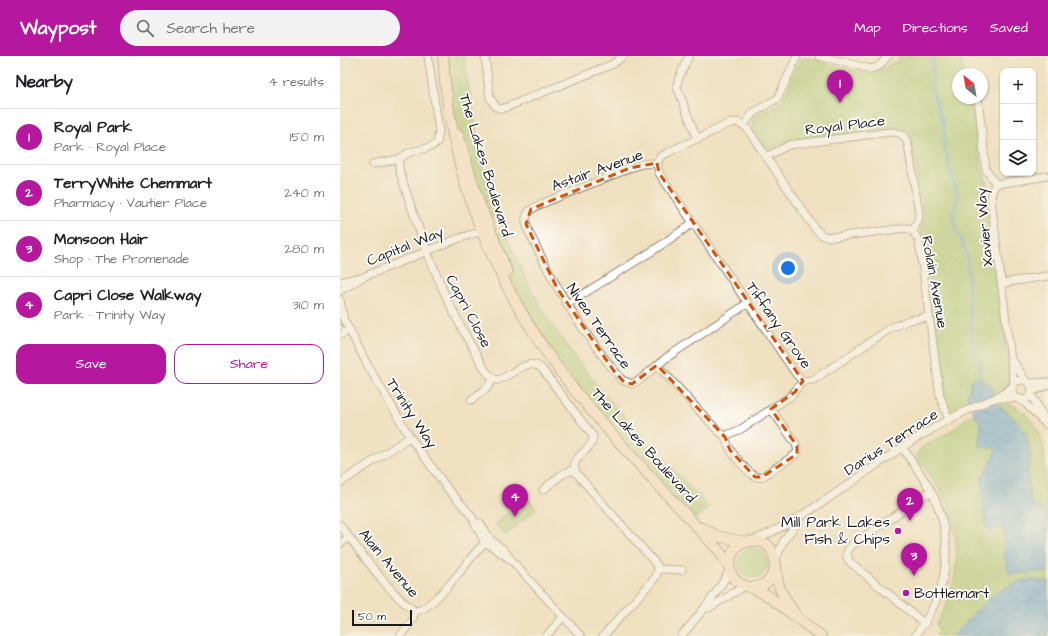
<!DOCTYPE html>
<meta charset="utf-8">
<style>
body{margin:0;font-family:"Architects Daughter",sans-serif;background:#f2f2f2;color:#202124}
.controls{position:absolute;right:12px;top:12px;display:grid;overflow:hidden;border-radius:8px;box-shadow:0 1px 3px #0004}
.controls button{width:36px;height:36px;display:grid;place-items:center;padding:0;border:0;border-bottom:1px solid #e0e0e0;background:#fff;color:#202124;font:20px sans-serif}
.compass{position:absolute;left:612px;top:12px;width:36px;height:36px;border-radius:50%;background:#fff;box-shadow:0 1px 3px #0004;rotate:329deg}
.scale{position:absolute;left:12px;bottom:10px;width:60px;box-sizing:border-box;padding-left:4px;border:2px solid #1c1c1c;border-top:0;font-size:11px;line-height:14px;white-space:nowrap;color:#1c1c1c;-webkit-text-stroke:3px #fff;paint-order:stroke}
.you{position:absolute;left:448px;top:212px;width:14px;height:14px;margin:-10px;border:3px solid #fff;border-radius:50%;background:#1a73e8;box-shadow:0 0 0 6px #1a73e833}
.badge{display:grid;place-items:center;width:26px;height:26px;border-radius:50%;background:#b5179e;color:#fff;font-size:13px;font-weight:700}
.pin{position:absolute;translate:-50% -33px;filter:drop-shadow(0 1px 2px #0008)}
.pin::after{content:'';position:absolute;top:21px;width:14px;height:12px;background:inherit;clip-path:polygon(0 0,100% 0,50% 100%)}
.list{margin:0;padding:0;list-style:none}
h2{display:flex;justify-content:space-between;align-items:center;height:52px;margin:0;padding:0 16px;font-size:17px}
h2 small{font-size:13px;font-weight:400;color:#757577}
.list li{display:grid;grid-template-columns:26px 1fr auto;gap:12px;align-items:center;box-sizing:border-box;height:56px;padding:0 16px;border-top:1px solid #e0e0e0}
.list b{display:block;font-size:15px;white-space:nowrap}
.list p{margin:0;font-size:13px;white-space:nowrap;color:#757577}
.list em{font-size:13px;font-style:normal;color:#757577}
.actions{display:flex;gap:8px;padding:12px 16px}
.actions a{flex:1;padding:9px 0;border:1px solid #b5179e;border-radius:12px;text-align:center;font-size:14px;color:#b5179e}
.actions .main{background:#b5179e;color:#fff}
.icon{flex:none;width:22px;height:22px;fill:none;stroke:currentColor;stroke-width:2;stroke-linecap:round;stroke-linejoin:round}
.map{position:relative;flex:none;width:708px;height:580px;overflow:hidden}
header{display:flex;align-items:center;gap:24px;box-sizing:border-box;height:56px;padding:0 20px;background:#b5179e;color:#fff}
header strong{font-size:19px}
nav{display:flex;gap:22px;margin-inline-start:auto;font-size:14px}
.search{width:280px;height:36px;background:#f2f2f2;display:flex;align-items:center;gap:10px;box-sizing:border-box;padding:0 14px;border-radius:22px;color:#757577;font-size:15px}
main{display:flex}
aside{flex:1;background:#fff}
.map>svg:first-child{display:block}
</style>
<header>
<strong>Waypost</strong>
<div class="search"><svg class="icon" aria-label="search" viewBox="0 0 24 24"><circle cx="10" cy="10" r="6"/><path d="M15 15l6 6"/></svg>Search here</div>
<nav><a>Map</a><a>Directions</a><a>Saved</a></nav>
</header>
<main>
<aside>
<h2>Nearby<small>4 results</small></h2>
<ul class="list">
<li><span class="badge">1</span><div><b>Royal Park</b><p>Park · Royal Place</p></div><em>150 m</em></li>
<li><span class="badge">2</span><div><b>TerryWhite Chemmart</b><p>Pharmacy · Vautier Place</p></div><em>240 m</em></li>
<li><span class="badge">3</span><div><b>Monsoon Hair</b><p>Shop · The Promenade</p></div><em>280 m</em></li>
<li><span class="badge">4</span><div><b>Capri Close Walkway</b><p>Park · Trinity Way</p></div><em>310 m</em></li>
</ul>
<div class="actions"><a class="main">Save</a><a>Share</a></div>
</aside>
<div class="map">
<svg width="708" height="580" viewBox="0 0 708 580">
<defs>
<pattern id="park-dots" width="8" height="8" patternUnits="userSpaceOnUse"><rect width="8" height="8" fill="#a7cc75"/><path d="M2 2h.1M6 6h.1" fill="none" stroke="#8faf65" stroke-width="1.8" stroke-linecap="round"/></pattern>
<pattern id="water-waves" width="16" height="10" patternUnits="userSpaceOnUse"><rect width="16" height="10" fill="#66a8da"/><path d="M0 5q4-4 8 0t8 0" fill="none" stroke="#5388b0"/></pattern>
</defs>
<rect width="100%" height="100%" fill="#fff"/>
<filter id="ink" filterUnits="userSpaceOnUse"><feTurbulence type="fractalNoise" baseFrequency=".025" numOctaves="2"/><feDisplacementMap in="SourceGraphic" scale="8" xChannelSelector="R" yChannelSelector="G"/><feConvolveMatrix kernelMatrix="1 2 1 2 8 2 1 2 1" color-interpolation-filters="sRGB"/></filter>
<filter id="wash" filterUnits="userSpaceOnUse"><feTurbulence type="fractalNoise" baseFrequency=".012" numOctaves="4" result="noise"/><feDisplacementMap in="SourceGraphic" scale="16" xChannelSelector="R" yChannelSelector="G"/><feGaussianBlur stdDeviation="0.9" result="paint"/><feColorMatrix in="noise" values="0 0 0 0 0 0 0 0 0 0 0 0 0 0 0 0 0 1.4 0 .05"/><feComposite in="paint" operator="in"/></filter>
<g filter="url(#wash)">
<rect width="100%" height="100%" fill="#efe0c0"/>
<path fill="url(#park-dots)" stroke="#627448" d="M 106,0 L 124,0 L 138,87 L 135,88 L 156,160 L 147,163 L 112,49 Z
M 559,0 L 621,0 L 624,18 L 618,18 L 618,42 L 630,43 L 642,114 L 647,126 L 645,135 L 671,325 L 665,334 L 621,353 L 613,354 L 608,352 L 604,340 L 581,171 L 584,160 L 570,78 L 565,73 L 558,71 L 448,85 L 430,93 C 423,90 421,85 417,80 C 400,54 433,58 444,41 C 452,30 451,10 463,2 L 470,2 C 485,6 522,19 534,17 C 544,15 549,6 559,6 Z
M 164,175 C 181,212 197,249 221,282 C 264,343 318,397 369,451 L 356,463 C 305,407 248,352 207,288 C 184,254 169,217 154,180 Z
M 660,348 C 672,347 681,352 689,362 C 704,379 705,394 705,417 C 705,426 703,433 708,441 L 708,580 L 598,580 L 596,578 L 599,574 L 596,567 C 619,536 622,485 608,450 C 601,433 589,418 579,403 L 577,399 L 580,393 L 614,373 L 630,360 Z
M 187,440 L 196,453 L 166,479 L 155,468 Z"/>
<path fill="#a7cc75" stroke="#627448" d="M398 507a15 15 0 1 1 30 0a15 15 0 1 1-30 0Z"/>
<path fill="url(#water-waves)" stroke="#41627b" d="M 639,322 L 654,332 L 652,336 L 658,349 L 679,366 L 687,381 L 691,401 L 687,415 L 690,442 L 694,449 L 708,457 L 708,516 L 689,516 L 670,519 L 665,502 L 664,473 L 659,471 L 650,475 L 646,473 L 643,448 L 642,422 L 657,395 L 653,391 L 644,392 L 640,390 L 641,367 L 637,363 L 627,342 L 631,324 Z
M 686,524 L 708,525 L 708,580 L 613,580 C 634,558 654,531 686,524 Z"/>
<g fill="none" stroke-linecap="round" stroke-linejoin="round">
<path stroke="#66a8da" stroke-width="2.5" d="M 593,0 L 592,34 L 604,70 L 605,93 L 612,121 L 618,138 L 613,158 L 616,173 L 627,199 L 631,274 L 635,291 L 639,300 L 639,324
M 689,526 L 690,513"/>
</g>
</g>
<g filter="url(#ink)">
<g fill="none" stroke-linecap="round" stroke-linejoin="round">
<g stroke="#867e6e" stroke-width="9">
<path id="street" d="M 145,0 L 150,42 L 156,51 L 162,53 L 273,8 L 283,0
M 349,0 L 338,24 L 337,31 L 357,83
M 479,0 L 531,13 L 539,10 L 548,0
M 638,42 L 646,114 L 656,128 L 652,135 L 651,144 L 674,328
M 404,69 L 413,57 L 438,42 L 457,0
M 426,101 L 449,89 L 550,76 C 561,76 565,80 568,89 L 579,157 L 578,164 L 573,175
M 59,103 L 59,113 C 79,177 101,239 135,296 C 141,306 147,322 158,324 C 173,319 188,300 202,313 L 253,380 C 253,397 228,399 236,417 L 317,509 L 318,513 L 316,521 L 263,580
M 317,107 L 320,101 L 329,96 L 388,68 L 397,66 L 406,71 L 476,174 L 483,180 L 494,181 L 566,172 L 573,175 L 579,185 L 600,340 L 609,364
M 317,107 L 301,108 L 290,112 L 201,148 C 195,151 187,154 186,162 C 185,171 191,180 195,188 C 218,237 247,283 282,324 L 292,328 L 300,324 L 326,302 L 408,247
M 317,107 L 319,117 L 456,318 L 463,325 L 473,324 L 551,272 L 569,264 L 589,261
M 33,108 L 59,103 L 68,97 L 90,91 L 97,87 L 99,75 L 88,0
M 656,128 L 708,120
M 0,226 L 17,222
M 662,227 L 708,220
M 0,235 L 23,221 L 117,183 L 145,174
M 0,244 L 3,259
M 227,248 L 314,194 L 353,167
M 0,256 L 28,310 L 70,381 L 107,432 L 131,459 L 144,485 L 171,504
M 0,279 L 10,274
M 674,306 L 685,324
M 317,309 L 376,373 L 385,380 L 401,373 L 451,340 L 463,325
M672 334a10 10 0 1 1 20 0a10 10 0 1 1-20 0Z
M 689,327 L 708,326
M 691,336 L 708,329
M 691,338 L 705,364
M 656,342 L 678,342
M 681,343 L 708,370
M 131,344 L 146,333 L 154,323
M 385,380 C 388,396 402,410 415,421 L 422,421 L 455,399 L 458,395 L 456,388 L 431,353
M 563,392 C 573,408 586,424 594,441 C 616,489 607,539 575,580
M 0,427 L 70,381
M 203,434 L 221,419 L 234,413
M 140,467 L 151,484 L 164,494 L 171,504 L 241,580
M 0,469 C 13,486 58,550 77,555 C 91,553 122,514 131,502 C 138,494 141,488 151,484
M 414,484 C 475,459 524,414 580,380 C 595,371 611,362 628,354 C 644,346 660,342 673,330
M 0,488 L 9,481
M 436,503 L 444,484 L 458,466
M 318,513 L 342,514
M 369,552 L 405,530
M 585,568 L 511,507 C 505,501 506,495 512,489 L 591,435
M 60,580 L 72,565 L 75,555
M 206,580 L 223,561
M 341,580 C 360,559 376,539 390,514"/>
</g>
<g stroke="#867e6e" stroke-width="12">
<path id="secondary" d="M 103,0 C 110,120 153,226 225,322 C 272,383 328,438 380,496 L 389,511
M 118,79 L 138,144 L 167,216
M 362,472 L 377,480 L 405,486
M 436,507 C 431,548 377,531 392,498 C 395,491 403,486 411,485 C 440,482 434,513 439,530 C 443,542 451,552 458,562
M 411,532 L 427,539 L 481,580"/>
</g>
<use href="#street" stroke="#fff" stroke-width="7"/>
<use href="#secondary" stroke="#fce5cf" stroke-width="10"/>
</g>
</g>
<path d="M0 0H708V580H0ZM 317,107 L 319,117 L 463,325 L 455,336 L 431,353 L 457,390 L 457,398 L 422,421 L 415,421 L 390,394 L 385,381 L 317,309 L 292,328 L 284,326 L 274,315 L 217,232 L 186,168 L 191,153 L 290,112 Z" fill="#efe0c0" fill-opacity=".55" fill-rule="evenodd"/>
<path fill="none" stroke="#d4530e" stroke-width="3" stroke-dasharray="8 5" stroke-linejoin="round" d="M 317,107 L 319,117 L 463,325 L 455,336 L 431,353 L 457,390 L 457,398 L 422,421 L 415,421 L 390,394 L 385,381 L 317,309 L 292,328 L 284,326 L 274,315 L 217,232 L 186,168 L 191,153 L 290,112 Z"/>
<g fill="#b5179e" stroke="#fff" stroke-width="1.5">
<circle cx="558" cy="475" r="4"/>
<circle cx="566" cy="537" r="4"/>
</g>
<g text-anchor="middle" stroke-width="3.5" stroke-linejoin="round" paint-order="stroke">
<g font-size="15" fill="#1c1c1c" stroke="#fff">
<text transform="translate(505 69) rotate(-7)" y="5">Royal Place</text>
<text transform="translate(146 109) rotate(73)" y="5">The Lakes Boulevard</text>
<text transform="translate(257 114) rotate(-20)" y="5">Astair Avenue</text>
<text transform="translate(644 171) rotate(-95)" y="5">Xavier Way</text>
<text transform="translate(65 190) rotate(-22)" y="5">Capital Way</text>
<text transform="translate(595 226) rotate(80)" y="5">Rolain Avenue</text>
<text transform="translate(129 255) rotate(62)" y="5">Capri Close</text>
<text transform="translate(439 269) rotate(55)" y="5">Tiffany Grove</text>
<text transform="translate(259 270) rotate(55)" y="5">Nivea Terrace</text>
<text transform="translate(72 357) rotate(57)" y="5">Trinity Way</text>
<text transform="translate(551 386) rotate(-33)" y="5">Darius Terrace</text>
<text transform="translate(304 389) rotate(48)" y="5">The Lakes Boulevard</text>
<text transform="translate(49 507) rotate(50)" y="5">Alain Avenue</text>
</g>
<g font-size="15" fill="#1c1c1c" stroke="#fff" text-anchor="end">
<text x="550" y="471">Mill Park Lakes<tspan x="550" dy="17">Fish &amp; Chips</tspan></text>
<text x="574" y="542" text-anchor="start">Bottlemart</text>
</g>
</g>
</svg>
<div class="controls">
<button>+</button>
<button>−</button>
<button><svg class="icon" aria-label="layers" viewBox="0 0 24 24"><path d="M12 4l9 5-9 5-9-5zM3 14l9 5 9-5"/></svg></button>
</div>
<svg class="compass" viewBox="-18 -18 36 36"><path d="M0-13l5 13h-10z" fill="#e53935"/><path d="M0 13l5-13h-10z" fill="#757577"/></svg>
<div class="scale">50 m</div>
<div class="you"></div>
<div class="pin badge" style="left:500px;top:47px">1</div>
<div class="pin badge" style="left:570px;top:465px">2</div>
<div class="pin badge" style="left:574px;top:520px">3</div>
<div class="pin badge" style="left:175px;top:461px">4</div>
</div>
</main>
